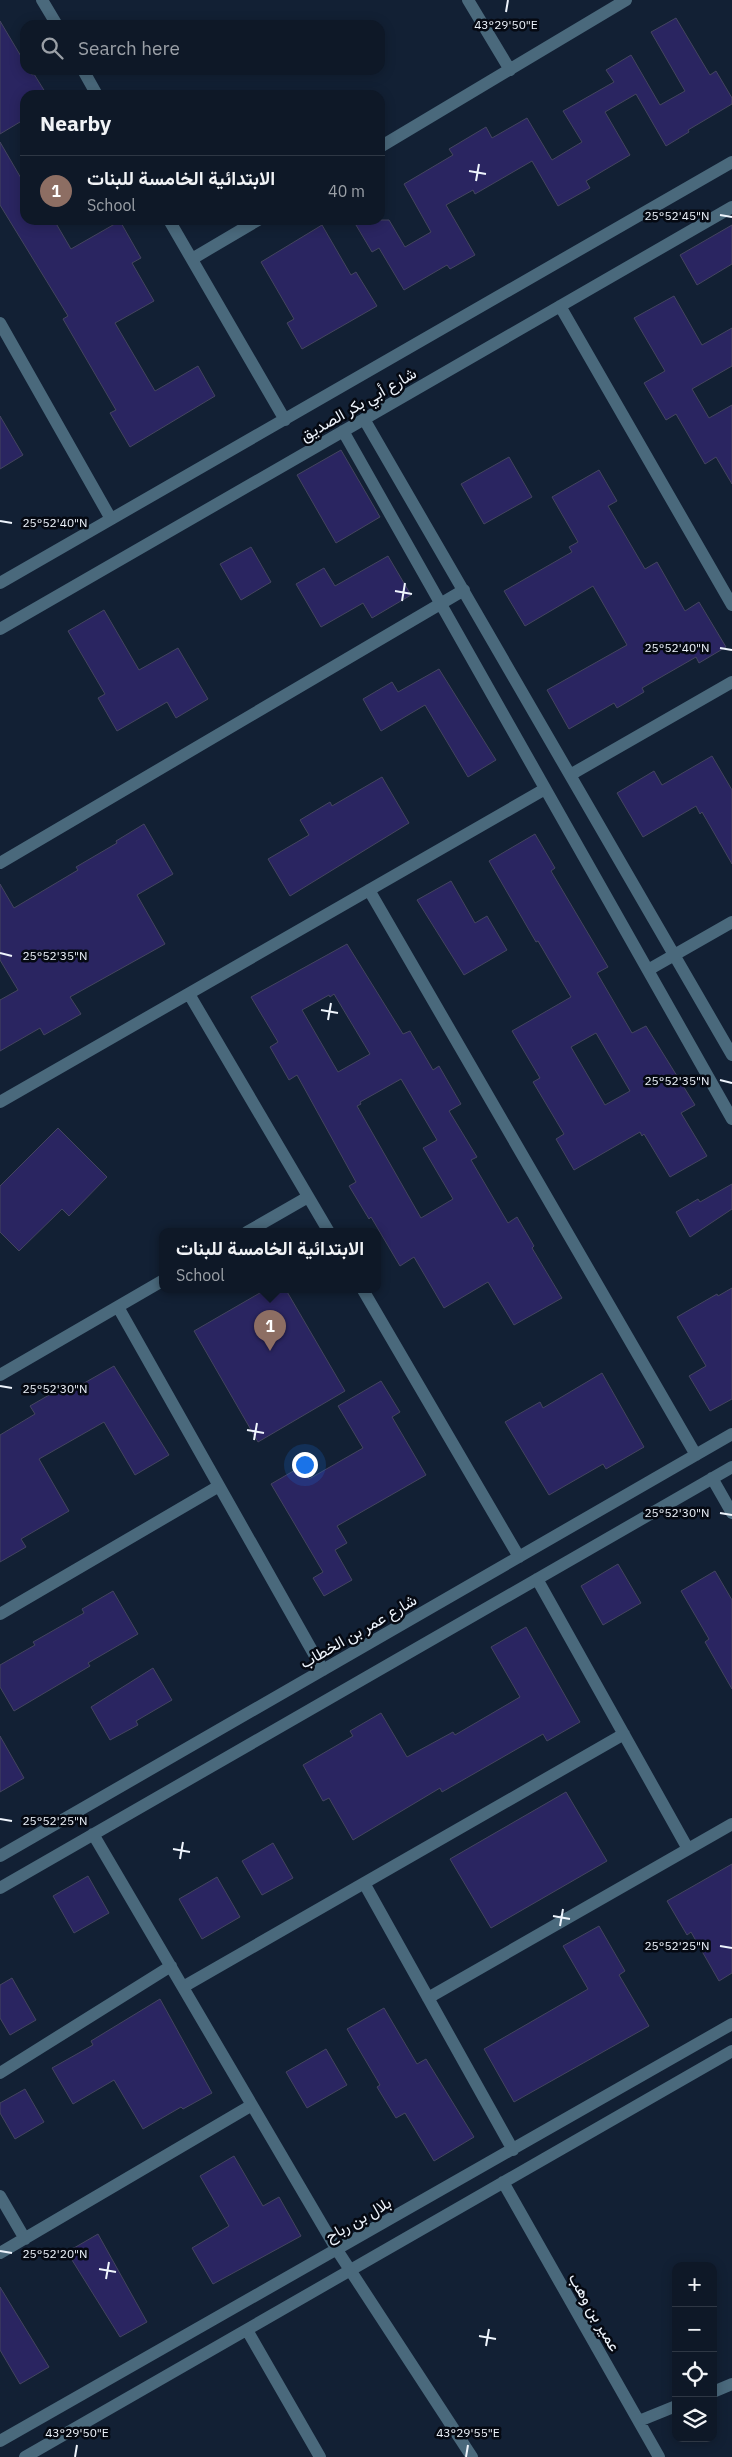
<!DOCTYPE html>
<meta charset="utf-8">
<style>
body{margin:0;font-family:"IBM Plex Sans",Vazirmatn,sans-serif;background:#1c2533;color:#f1f3f6}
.controls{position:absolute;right:15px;bottom:15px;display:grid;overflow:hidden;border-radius:10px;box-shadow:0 2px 12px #0003}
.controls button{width:45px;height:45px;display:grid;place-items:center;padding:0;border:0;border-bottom:1px solid #2e3744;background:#0e1827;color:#f1f3f6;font:25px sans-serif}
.you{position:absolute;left:304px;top:1464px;width:18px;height:18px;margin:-12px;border:4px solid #fff;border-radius:50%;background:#1a73e8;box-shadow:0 0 0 8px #1a73e833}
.badge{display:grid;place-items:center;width:32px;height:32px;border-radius:50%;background:#b45309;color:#fff;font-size:16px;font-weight:700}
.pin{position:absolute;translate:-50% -41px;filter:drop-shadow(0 1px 2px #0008)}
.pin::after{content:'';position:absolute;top:26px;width:18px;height:15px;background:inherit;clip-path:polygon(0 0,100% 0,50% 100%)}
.popup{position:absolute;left:159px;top:1228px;width:222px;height:65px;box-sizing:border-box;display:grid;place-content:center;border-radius:10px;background:#0e1827;filter:drop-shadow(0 1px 4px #0005);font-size:16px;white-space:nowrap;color:#9ba0a7}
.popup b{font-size:19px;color:#f1f3f6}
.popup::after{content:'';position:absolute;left:50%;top:100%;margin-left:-10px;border:10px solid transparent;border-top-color:#0e1827}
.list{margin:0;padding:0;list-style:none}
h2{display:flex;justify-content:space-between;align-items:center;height:65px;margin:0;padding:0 20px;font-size:21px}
h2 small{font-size:16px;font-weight:400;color:#9ba0a7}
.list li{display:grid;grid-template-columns:32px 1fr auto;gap:15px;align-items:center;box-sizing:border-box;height:70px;padding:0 20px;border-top:1px solid #2e3744}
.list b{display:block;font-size:19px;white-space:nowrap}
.list p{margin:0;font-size:16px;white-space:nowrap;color:#9ba0a7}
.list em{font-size:16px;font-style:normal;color:#9ba0a7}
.icon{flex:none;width:28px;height:28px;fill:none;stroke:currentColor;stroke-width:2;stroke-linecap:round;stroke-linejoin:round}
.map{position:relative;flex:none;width:732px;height:2457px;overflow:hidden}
.search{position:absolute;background:#0e1827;box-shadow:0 2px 12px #0003;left:20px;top:20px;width:365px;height:55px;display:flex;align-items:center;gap:12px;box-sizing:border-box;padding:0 18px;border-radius:15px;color:#9ba0a7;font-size:19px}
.panel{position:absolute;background:#0e1827;box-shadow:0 2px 12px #0003;left:20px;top:90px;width:365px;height:135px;border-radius:15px}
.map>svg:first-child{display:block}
</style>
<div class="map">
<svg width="732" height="2457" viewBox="0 0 732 2457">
<rect width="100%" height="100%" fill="#122034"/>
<path fill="#2a2561" stroke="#44455f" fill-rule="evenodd" d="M 676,18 L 710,75 L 716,71 L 732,98 L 732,104 L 688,130 L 689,132 L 666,146 L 636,94 L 605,112 L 630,155 L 586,181 L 590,188 L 558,206 L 532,161 L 475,194 L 473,190 L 446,205 L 475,255 L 450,269 L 447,265 L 404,290 L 379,248 L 372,252 L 353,220 L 389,220 L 405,247 L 431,232 L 404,184 L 453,155 L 449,149 L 486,127 L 492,138 L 527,118 L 552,160 L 582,142 L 563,111 L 614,82 L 606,70 L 631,55 L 660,105 L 685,91 L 651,32 Z
M 0,21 L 25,63 L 25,70 L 29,70 L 32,75 L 34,74 L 47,95 L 25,95 L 25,119 L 0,134 Z
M 0,142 L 25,185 L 25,220 L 54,220 L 71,249 L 120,221 L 141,258 L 132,263 L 154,301 L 115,323 L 155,391 L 198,366 L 215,396 L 130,447 L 110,413 L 116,410 L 63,319 L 68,316 L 0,205 Z
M 322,225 L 351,275 L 356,272 L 377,306 L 302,349 L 287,323 L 294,319 L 261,262 Z
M 732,225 L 732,264 L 697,285 L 680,255 Z
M 674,296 L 702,345 L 732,328 L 732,366 L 692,389 L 709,418 L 732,405 L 732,484 L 716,457 L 705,464 L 676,414 L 666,420 L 644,383 L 665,371 L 634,318 Z
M 0,416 L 23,455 L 0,469 Z
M 341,450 L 380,517 L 336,543 L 297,475 Z
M 509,457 L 532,497 L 484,524 L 461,484 Z
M 599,470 L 617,501 L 608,506 L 645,569 L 657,562 L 685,611 L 699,602 L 726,647 L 699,663 L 696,657 L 642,688 L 644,692 L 617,708 L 614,703 L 569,729 L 547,690 L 627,645 L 593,586 L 525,626 L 504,591 L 572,552 L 569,547 L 578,542 L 552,497 Z
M 251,547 L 271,582 L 241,600 L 220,564 Z
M 388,556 L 411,595 L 372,618 L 363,603 L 321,627 L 296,584 L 324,568 L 335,586 Z
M 104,610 L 139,670 L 178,648 L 208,699 L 176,718 L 167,702 L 117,731 L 98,698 L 105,694 L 68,631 Z
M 439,669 L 496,760 L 468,777 L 425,705 L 381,731 L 363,699 L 392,682 L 398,692 Z
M 712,756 L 732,790 L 732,864 L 702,812 L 700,814 L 696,806 L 643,837 L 617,793 L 654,771 L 662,785 Z
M 382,777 L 409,823 L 290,896 L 268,859 L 309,835 L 300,820 L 330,802 L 332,806 Z
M 144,824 L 173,874 L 137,895 L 165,944 L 70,997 L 81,1014 L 44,1035 L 40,1028 L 0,1051 L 0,1000 L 18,990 L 0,960 L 0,884 L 14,908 L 78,870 L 76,867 L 117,843 L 116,841 Z
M 535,834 L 555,868 L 551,871 L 608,967 L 597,973 L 632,1033 L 646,1026 L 695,1105 L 681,1113 L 707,1156 L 670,1177 L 644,1134 L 642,1136 L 640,1132 L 574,1170 L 556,1139 L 564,1134 L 533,1082 L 540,1078 L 512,1031 L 571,997 L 538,941 L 536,942 L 489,861 ZM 596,1033 L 630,1091 L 605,1105 L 571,1047 Z
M 451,881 L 475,923 L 487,916 L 507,950 L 464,975 L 417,900 Z
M 347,944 L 403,1034 L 410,1031 L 433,1070 L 439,1066 L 461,1104 L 449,1111 L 477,1157 L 471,1160 L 508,1223 L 517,1217 L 534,1246 L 532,1248 L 562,1298 L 514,1325 L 488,1282 L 444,1308 L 414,1257 L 400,1266 L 371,1217 L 369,1219 L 349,1186 L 356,1182 L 297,1075 L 289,1080 L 270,1047 L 278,1042 L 251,997 ZM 334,994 L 370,1054 L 338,1072 L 302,1010 L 329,995 L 330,997 ZM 401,1079 L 437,1140 L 423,1148 L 453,1199 L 421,1218 L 357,1106 L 361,1104 L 360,1102 Z
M 58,1128 L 107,1177 L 69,1216 L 62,1209 L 19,1251 L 0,1232 L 0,1186 Z
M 732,1184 L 732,1209 L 690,1237 L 676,1212 L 698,1199 L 700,1202 Z
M 732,1288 L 732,1399 L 710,1411 L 689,1376 L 706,1366 L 677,1317 L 717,1294 L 718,1296 Z
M 265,1290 L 286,1290 L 345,1391 L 258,1442 L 194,1331 Z
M 114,1366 L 169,1455 L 135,1475 L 104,1422 L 39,1459 L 69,1511 L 21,1539 L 26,1547 L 0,1562 L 0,1435 L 35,1414 L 30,1406 L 68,1384 L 72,1390 Z
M 602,1373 L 644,1447 L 606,1469 L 603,1464 L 549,1495 L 505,1422 L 540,1402 L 543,1408 Z
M 381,1381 L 400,1412 L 392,1417 L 426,1475 L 337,1526 L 347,1543 L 335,1550 L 352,1580 L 324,1596 L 313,1578 L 323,1572 L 271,1484 L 302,1466 L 309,1479 L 363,1448 L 338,1406 Z
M 618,1564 L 641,1603 L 603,1625 L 581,1586 Z
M 715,1571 L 732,1600 L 732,1689 L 705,1642 L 709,1639 L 681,1591 Z
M 113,1591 L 138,1634 L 88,1663 L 90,1666 L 14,1711 L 0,1687 L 0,1665 L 35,1645 L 33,1642 L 84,1613 L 82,1609 Z
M 526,1627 L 580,1722 L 547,1741 L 543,1734 L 442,1792 L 440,1788 L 353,1840 L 329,1798 L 323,1801 L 303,1765 L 353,1736 L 350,1731 L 381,1713 L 407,1757 L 453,1732 L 455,1735 L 520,1697 L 491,1647 Z
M 153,1668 L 172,1700 L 136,1721 L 138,1725 L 110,1740 L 91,1707 Z
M 0,1736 L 24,1778 L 0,1792 Z
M 566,1792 L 607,1861 L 491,1928 L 450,1859 Z
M 273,1843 L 293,1878 L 262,1895 L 242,1861 Z
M 732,1864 L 732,1973 L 719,1981 L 691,1932 L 687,1935 L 667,1901 Z
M 88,1876 L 109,1913 L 74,1933 L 53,1896 Z
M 217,1877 L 240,1917 L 202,1939 L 179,1899 Z
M 599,1926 L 625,1971 L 619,1975 L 649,2026 L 514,2102 L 484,2049 L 588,1989 L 563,1946 Z
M 12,1978 L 36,2020 L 10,2035 L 0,2018 L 0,1985 Z
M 160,1999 L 212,2093 L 183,2109 L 181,2107 L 143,2129 L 114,2080 L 73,2104 L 52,2068 L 93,2045 L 91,2041 Z
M 384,2008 L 417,2064 L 426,2059 L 474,2137 L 434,2161 L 405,2113 L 396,2118 L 377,2087 L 380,2085 L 347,2029 Z
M 326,2049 L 347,2085 L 307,2108 L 286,2072 Z
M 25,2089 L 44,2122 L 15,2139 L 0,2113 L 0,2103 Z
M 234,2156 L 263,2206 L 279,2197 L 301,2236 L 213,2284 L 192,2248 L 229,2226 L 200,2176 Z
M 98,2234 L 147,2322 L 120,2337 L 67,2252 Z
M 0,2287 L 49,2367 L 20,2384 L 0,2350 Z"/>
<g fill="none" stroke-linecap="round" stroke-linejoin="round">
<path stroke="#4a697c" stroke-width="12" d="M 42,0 L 57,25
M 468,0 L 510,70
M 83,70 L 97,95
M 380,147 L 626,0
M 169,220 L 285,420
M 192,259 L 258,220
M 560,306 L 732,605
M 0,323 L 111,519
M 364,419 L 732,1055
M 343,431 L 732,1119
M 0,583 L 732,162
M 0,629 L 732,207
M 570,775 L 732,682
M 0,863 L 464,590
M 369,890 L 696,1455
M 648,970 L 732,922
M 189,994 L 329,1232
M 0,1102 L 545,789
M 247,1232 L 308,1197
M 363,1290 L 519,1557
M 118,1307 L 323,1670
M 0,1375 L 162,1281
M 712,1478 L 732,1513
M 537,1579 L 688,1849
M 0,1614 L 219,1486
M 93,1834 L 337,2250 L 472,2457
M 0,1856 L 732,1434
M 364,1883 L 513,2150
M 0,1888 L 732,1467
M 183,1987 L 624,1734
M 428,1998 L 732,1824
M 0,2073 L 171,1966
M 503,2182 L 659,2457
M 0,2196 L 25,2239
M 0,2253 L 252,2105
M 247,2330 L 320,2457
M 713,2392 L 732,2384
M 639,2421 L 676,2406
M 0,2441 L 732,2024
M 25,2457 L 732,2051"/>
</g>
<path fill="none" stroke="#eef4fc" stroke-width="2" d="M 506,12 L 508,0M 469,171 L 486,174M 476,181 L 479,164M 720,215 L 732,217M 0,521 L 12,523M 395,591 L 412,594M 402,601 L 405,583M 720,648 L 732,650M 0,953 L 12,956M 321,1010 L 338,1013M 328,1020 L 331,1003M 720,1080 L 732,1083M 0,1386 L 12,1388M 247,1430 L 264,1433M 254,1440 L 257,1423M 720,1513 L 732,1515M 0,1819 L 12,1821M 173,1849 L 190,1852M 180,1859 L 183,1842M 553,1916 L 570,1919M 560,1926 L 563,1909M 720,1946 L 732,1948M 0,2251 L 12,2253M 99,2269 L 116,2272M 106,2279 L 109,2262M 479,2336 L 496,2339M 486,2346 L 489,2329M 75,2457 L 77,2445M 466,2457 L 468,2445"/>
<g text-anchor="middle" stroke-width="5" stroke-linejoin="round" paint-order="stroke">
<g font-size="16" fill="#eef4fc" stroke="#050912">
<text transform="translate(358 404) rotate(-30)" y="6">شارع أبي بكر الصديق</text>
<text transform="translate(358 1631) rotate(-30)" y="6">شارع عمر بن الخطاب</text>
<text transform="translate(358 2219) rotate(-30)" y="6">بلال بن رباح</text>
<text transform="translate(595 2312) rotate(60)" y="6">عمير بن وهب</text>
</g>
</g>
<g font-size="12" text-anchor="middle" fill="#eef4fc" stroke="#050912" stroke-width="5" stroke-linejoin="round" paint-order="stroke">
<text x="506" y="29">43°29'50"E</text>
<text x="677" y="220">25°52'45"N</text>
<text x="55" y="527">25°52'40"N</text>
<text x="677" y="652">25°52'40"N</text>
<text x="55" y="960">25°52'35"N</text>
<text x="677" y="1085">25°52'35"N</text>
<text x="55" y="1393">25°52'30"N</text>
<text x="677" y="1517">25°52'30"N</text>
<text x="55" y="1825">25°52'25"N</text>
<text x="677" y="1950">25°52'25"N</text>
<text x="55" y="2258">25°52'20"N</text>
<text x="77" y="2437">43°29'50"E</text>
<text x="468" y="2437">43°29'55"E</text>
</g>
</svg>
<div class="controls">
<button>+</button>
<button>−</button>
<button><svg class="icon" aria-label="locate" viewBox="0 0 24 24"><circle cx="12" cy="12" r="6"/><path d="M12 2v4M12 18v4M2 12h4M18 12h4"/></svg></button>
<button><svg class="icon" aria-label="layers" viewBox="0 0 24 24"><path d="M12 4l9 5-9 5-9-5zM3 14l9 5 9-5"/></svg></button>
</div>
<div class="you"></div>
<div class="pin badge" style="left:270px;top:1351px;background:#8d6e63">1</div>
<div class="popup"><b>الابتدائية الخامسة للبنات</b>School</div>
<div class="search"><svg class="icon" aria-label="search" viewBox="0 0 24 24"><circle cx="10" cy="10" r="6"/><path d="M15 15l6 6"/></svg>Search here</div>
<section class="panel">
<h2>Nearby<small></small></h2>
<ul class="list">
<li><span class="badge" style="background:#8d6e63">1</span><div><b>الابتدائية الخامسة للبنات</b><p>School</p></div><em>40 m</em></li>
</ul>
</section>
</div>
